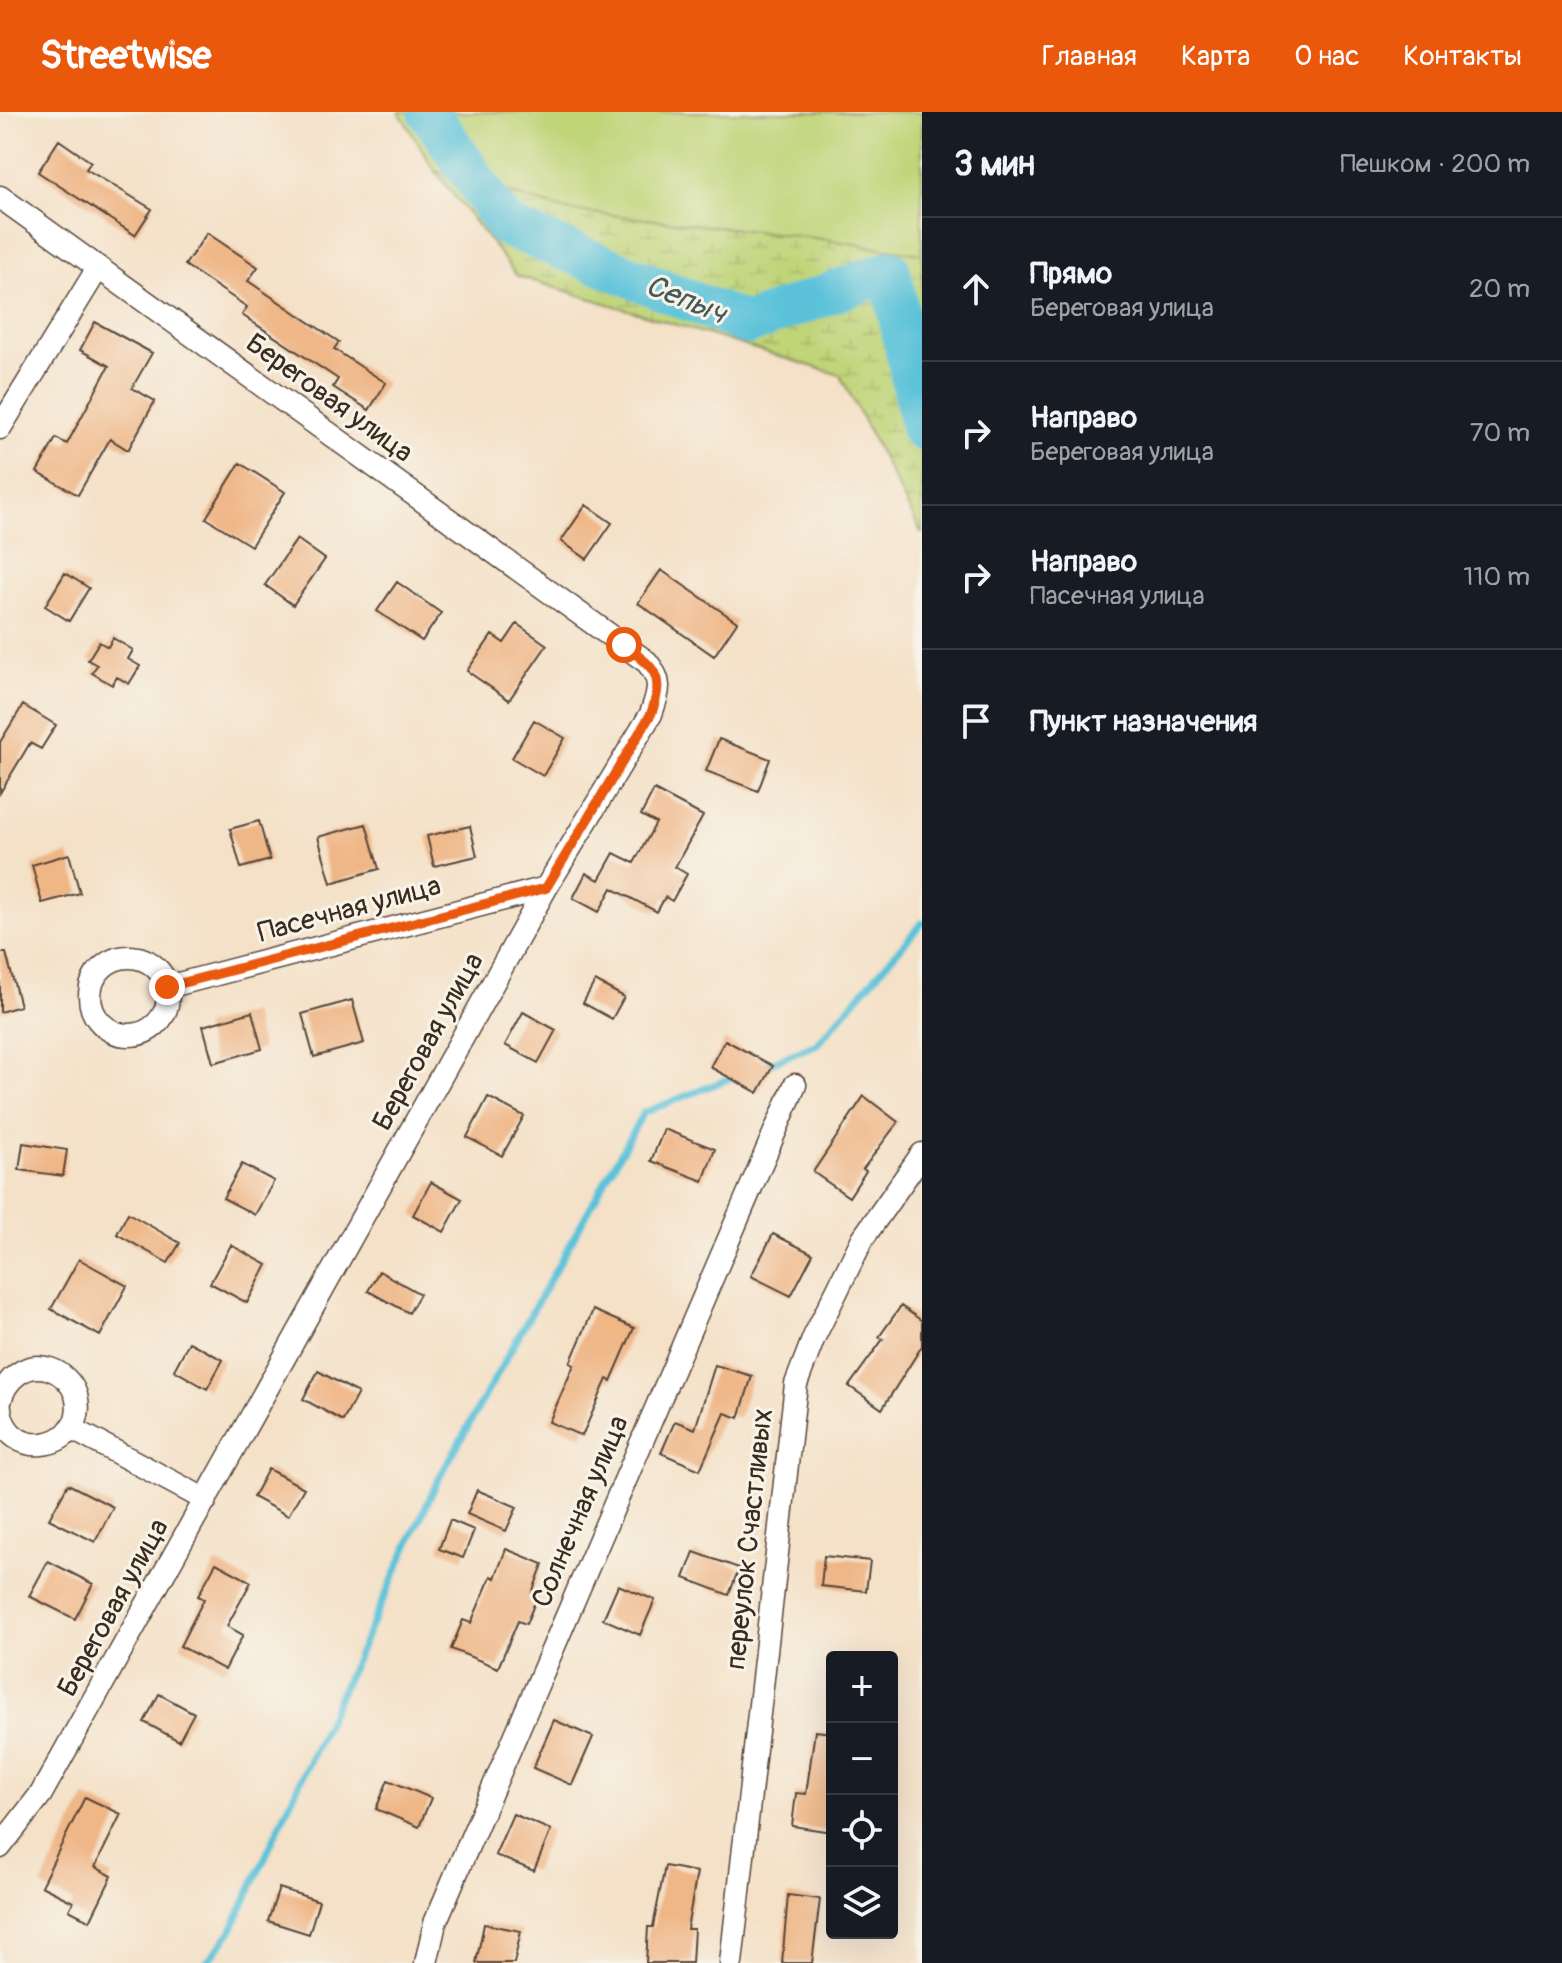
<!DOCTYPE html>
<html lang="ru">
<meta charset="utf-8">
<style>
body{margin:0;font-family:Pangolin,sans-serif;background:#242831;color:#f1f3f6}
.controls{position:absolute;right:24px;bottom:24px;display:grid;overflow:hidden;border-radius:8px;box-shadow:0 8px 32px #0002}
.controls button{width:72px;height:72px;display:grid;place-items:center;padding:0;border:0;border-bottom:2px solid #363941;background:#171b24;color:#f1f3f6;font:40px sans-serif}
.stop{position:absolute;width:24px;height:24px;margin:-18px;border:6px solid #ea580c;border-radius:50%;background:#fff}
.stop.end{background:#ea580c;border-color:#fff;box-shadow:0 2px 8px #0008}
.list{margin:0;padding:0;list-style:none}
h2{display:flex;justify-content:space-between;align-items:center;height:104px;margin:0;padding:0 32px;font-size:34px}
h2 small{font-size:26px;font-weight:400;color:#9ea1a6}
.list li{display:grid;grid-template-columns:52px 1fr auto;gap:24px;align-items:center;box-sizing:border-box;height:144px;padding:0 32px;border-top:2px solid #363941}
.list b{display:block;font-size:30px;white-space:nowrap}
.list p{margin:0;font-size:26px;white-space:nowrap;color:#9ea1a6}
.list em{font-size:26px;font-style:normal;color:#9ea1a6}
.icon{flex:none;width:44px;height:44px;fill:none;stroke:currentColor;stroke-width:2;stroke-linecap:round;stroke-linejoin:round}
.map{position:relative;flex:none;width:922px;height:1851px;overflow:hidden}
header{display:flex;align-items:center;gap:48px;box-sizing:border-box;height:112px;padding:0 40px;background:#ea580c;color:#fff}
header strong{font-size:38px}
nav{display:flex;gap:44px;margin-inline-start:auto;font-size:28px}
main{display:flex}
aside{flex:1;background:#171b24}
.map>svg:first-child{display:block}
</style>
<header>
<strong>Streetwise</strong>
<nav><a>Главная</a><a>Карта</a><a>О нас</a><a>Контакты</a></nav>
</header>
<main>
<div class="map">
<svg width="922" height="1851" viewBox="0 0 922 1851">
<defs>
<pattern id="wetland-marsh" width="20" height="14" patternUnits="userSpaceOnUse" patternTransform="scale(2)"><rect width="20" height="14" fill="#c0d478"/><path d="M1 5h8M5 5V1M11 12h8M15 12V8" fill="none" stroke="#a6b667"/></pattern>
</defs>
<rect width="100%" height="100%" fill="#f7f3e8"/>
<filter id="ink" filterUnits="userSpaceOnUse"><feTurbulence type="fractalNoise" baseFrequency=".0125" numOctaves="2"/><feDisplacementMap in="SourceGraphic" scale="16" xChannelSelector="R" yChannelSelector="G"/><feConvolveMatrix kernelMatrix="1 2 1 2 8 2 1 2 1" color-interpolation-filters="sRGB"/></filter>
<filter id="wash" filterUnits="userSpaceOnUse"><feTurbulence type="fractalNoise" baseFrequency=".006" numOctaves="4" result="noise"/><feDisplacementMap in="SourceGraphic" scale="32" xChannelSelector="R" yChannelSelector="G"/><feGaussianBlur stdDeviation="1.8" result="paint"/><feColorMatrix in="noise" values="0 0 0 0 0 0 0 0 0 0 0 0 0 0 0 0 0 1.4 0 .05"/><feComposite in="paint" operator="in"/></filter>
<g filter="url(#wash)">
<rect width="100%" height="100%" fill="#f4e1c8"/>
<path fill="#c0d478" stroke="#7e7f4b" stroke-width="2" d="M 399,0 L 922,0 L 922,143 L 566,98 L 435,59 Z"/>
<path fill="url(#wetland-marsh)" stroke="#7e7f4b" stroke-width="2" d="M 435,59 L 566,98 L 808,125 L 922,142 L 922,422 L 840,263 L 517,164 Z"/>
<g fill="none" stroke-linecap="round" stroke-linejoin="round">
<path stroke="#5cc2d9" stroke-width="7" d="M 763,954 L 817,932 L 922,811
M 206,1851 L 231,1820 L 437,1370 L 643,1001 L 736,964"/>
<path stroke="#5cc2d9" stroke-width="42" d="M 429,0 L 506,114 L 747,212 L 890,159 L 922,318"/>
</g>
<g id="blocks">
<path fill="#efb686" d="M 59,28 L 91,50 L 86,57 L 152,97 L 135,123 L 38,60 Z
M 207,121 L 258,155 L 248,169 L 339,230 L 334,237 L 386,271 L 369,298 L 333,275 L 338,267 L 242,203 L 247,195 L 185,153 Z
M 95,210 L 152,241 L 132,276 L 155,289 L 128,338 L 110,327 L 78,383 L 37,360 L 56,326 L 67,332 L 109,254 L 80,238 Z
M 240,351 L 285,380 L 251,434 L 206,406 Z
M 586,393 L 612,411 L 587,447 L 561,429 Z
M 297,427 L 325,447 L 293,493 L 265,473 Z
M 661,458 L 737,510 L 714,544 L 638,491 Z
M 65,461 L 89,476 L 69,509 L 45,494 Z
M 397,470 L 441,501 L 422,529 L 377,499 Z
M 517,512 L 547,533 L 509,588 L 467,559 L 492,523 L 504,531 Z
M 113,526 L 133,538 L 128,547 L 140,554 L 129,572 L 117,565 L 112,573 L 92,561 L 97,553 L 88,548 L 99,530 L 108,535 Z
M 23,593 L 56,613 L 41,637 L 30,631 L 0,681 L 0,630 Z
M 534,608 L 565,626 L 543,664 L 512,646 Z
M 719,627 L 770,647 L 758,679 L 706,659 Z
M 654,678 L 703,704 L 675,755 L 687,762 L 672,789 L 665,785 L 657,800 L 612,776 L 599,800 L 573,786 L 586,761 L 599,768 L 614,741 L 634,751 L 656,711 L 641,703 Z
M 259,709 L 270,748 L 241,756 L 230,717 Z
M 366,712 L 379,757 L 331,771 L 318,725 Z
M 470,714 L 477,744 L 434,754 L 427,724 Z
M 69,742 L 80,781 L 42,791 L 32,753 Z
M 0,841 L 6,841 L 20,894 L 0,900 Z
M 595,869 L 624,885 L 612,907 L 583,891 Z
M 352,888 L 364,931 L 314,945 L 302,902 Z
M 252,900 L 262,937 L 213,951 L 203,914 Z
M 523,900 L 556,918 L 538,951 L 505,933 Z
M 725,928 L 773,954 L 758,981 L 710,955 Z
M 864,984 L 898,1010 L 863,1057 L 866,1059 L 849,1085 L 813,1060 Z
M 488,985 L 524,1004 L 502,1044 L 467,1025 Z
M 664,1017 L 715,1037 L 703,1069 L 651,1049 Z
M 23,1031 L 67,1038 L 63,1064 L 19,1058 Z
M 242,1052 L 274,1069 L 255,1103 L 223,1086 Z
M 431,1070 L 462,1087 L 444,1120 L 413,1103 Z
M 128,1101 L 180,1131 L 168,1151 L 117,1122 Z
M 773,1122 L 813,1142 L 791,1184 L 751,1164 Z
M 231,1133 L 267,1153 L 247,1191 L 210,1171 Z
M 79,1147 L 127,1174 L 100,1224 L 51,1197 Z
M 379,1159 L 420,1182 L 409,1201 L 368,1179 Z
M 901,1194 L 922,1209 L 922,1234 L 882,1297 L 849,1274 L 883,1227 L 879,1225 Z
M 593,1198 L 634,1216 L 611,1269 L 607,1267 L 582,1324 L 549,1310 L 574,1253 L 570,1251 Z
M 189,1230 L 223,1248 L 207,1277 L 174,1258 Z
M 715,1253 L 752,1264 L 739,1306 L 725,1301 L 700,1358 L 661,1341 L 675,1309 L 695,1317 Z
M 318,1259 L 358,1281 L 343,1309 L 303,1287 Z
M 268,1357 L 304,1376 L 288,1404 L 253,1385 Z
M 68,1372 L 113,1395 L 95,1430 L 49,1407 Z
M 477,1378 L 517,1395 L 506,1419 L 467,1402 Z
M 450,1408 L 474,1418 L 463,1446 L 439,1437 Z
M 506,1437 L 543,1452 L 532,1481 L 538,1483 L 526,1512 L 518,1509 L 498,1556 L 451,1537 L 463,1508 L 471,1511 L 491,1464 L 495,1466 Z
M 694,1440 L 739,1456 L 729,1483 L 684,1466 Z
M 824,1444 L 870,1449 L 866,1479 L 821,1474 Z
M 48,1449 L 93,1472 L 75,1507 L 29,1484 Z
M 216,1451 L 251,1470 L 227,1514 L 243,1523 L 225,1558 L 180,1534 L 204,1487 L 198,1484 Z
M 618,1473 L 655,1488 L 640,1523 L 603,1507 Z
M 159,1582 L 194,1601 L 179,1629 L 144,1610 Z
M 554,1608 L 593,1625 L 572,1673 L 533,1656 Z
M 815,1619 L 832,1621 L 832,1720 L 792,1714 L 796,1681 L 806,1682 Z
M 388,1668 L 431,1686 L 419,1715 L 376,1697 Z
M 85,1685 L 121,1702 L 95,1755 L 112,1764 L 90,1809 L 69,1798 L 73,1790 L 41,1774 Z
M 513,1702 L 551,1718 L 534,1759 L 495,1743 Z
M 665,1754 L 697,1760 L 687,1817 L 694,1817 L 692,1851 L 646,1851 L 648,1815 L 653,1815 Z
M 279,1776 L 319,1789 L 309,1822 L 268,1809 Z
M 788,1783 L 820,1787 L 812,1851 L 782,1851 Z
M 484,1812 L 521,1819 L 514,1851 L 476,1851 Z"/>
</g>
</g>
<g filter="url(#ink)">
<use href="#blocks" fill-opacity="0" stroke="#574538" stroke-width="2"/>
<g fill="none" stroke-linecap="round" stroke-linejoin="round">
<g stroke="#574538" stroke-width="25">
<path id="minor" d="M 0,85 L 647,550 C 663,570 659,578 651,602 L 546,776 L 41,1682 L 0,1735
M 0,316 L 98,156
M90 884a39 39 0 1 1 78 0a39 39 0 1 1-78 0Z
M 167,875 L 546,776
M 0,1290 C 5,1267 26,1249 50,1257 C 62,1261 72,1271 76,1283 C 91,1337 6,1354 0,1296
M 71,1316 L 206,1388
M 426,1851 L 435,1811 L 795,973
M 731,1851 L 796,1272 L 814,1225 L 863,1126 L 922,1042"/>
</g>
<use href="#minor" stroke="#fff" stroke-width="22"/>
</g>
</g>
<g fill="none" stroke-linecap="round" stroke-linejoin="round" filter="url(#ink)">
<path stroke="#ea580c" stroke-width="10" d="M 167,875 L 546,776 L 651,602 C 665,563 656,557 624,533"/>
</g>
<g text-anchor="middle" stroke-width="6" stroke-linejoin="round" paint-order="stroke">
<g font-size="28" fill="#3b2a1e" stroke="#f7f3e8">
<text transform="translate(330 285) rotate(36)" y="10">Береговая улица</text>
<text transform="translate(349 796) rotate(-15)" y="10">Пасечная улица</text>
<text transform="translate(427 929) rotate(-61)" y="10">Береговая улица</text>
<text transform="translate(579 1399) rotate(-67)" y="10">Солнечная улица</text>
<text transform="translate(748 1427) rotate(-84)" y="10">переулок Счастливых</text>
<text transform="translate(112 1495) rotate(-61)" y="10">Береговая улица</text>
</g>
<g font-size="30" font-style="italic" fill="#455856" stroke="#f7f3e8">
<text transform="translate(686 187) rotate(22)" y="10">Сепыч</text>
</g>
</g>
</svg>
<div class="controls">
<button>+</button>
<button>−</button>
<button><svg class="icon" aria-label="locate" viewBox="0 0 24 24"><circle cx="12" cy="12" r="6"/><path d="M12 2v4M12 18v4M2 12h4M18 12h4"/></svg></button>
<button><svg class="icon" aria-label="layers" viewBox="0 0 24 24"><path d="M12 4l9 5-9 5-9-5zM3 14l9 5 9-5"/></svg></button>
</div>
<div class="stop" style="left:624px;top:533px"></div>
<div class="stop end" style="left:167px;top:875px"></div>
</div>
<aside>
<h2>3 мин<small>Пешком · 200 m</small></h2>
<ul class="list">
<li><svg class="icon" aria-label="ahead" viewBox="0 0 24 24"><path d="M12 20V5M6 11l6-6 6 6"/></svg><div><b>Прямо</b><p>Береговая улица</p></div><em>20 m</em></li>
<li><svg class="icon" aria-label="right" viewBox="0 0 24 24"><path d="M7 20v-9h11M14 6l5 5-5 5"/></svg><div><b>Направо</b><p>Береговая улица</p></div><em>70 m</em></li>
<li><svg class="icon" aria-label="right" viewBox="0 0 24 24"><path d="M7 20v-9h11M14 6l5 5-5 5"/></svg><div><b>Направо</b><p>Пасечная улица</p></div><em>110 m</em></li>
<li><svg class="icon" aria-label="arrive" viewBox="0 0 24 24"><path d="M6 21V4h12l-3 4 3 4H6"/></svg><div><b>Пункт назначения</b></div></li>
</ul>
</aside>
</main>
